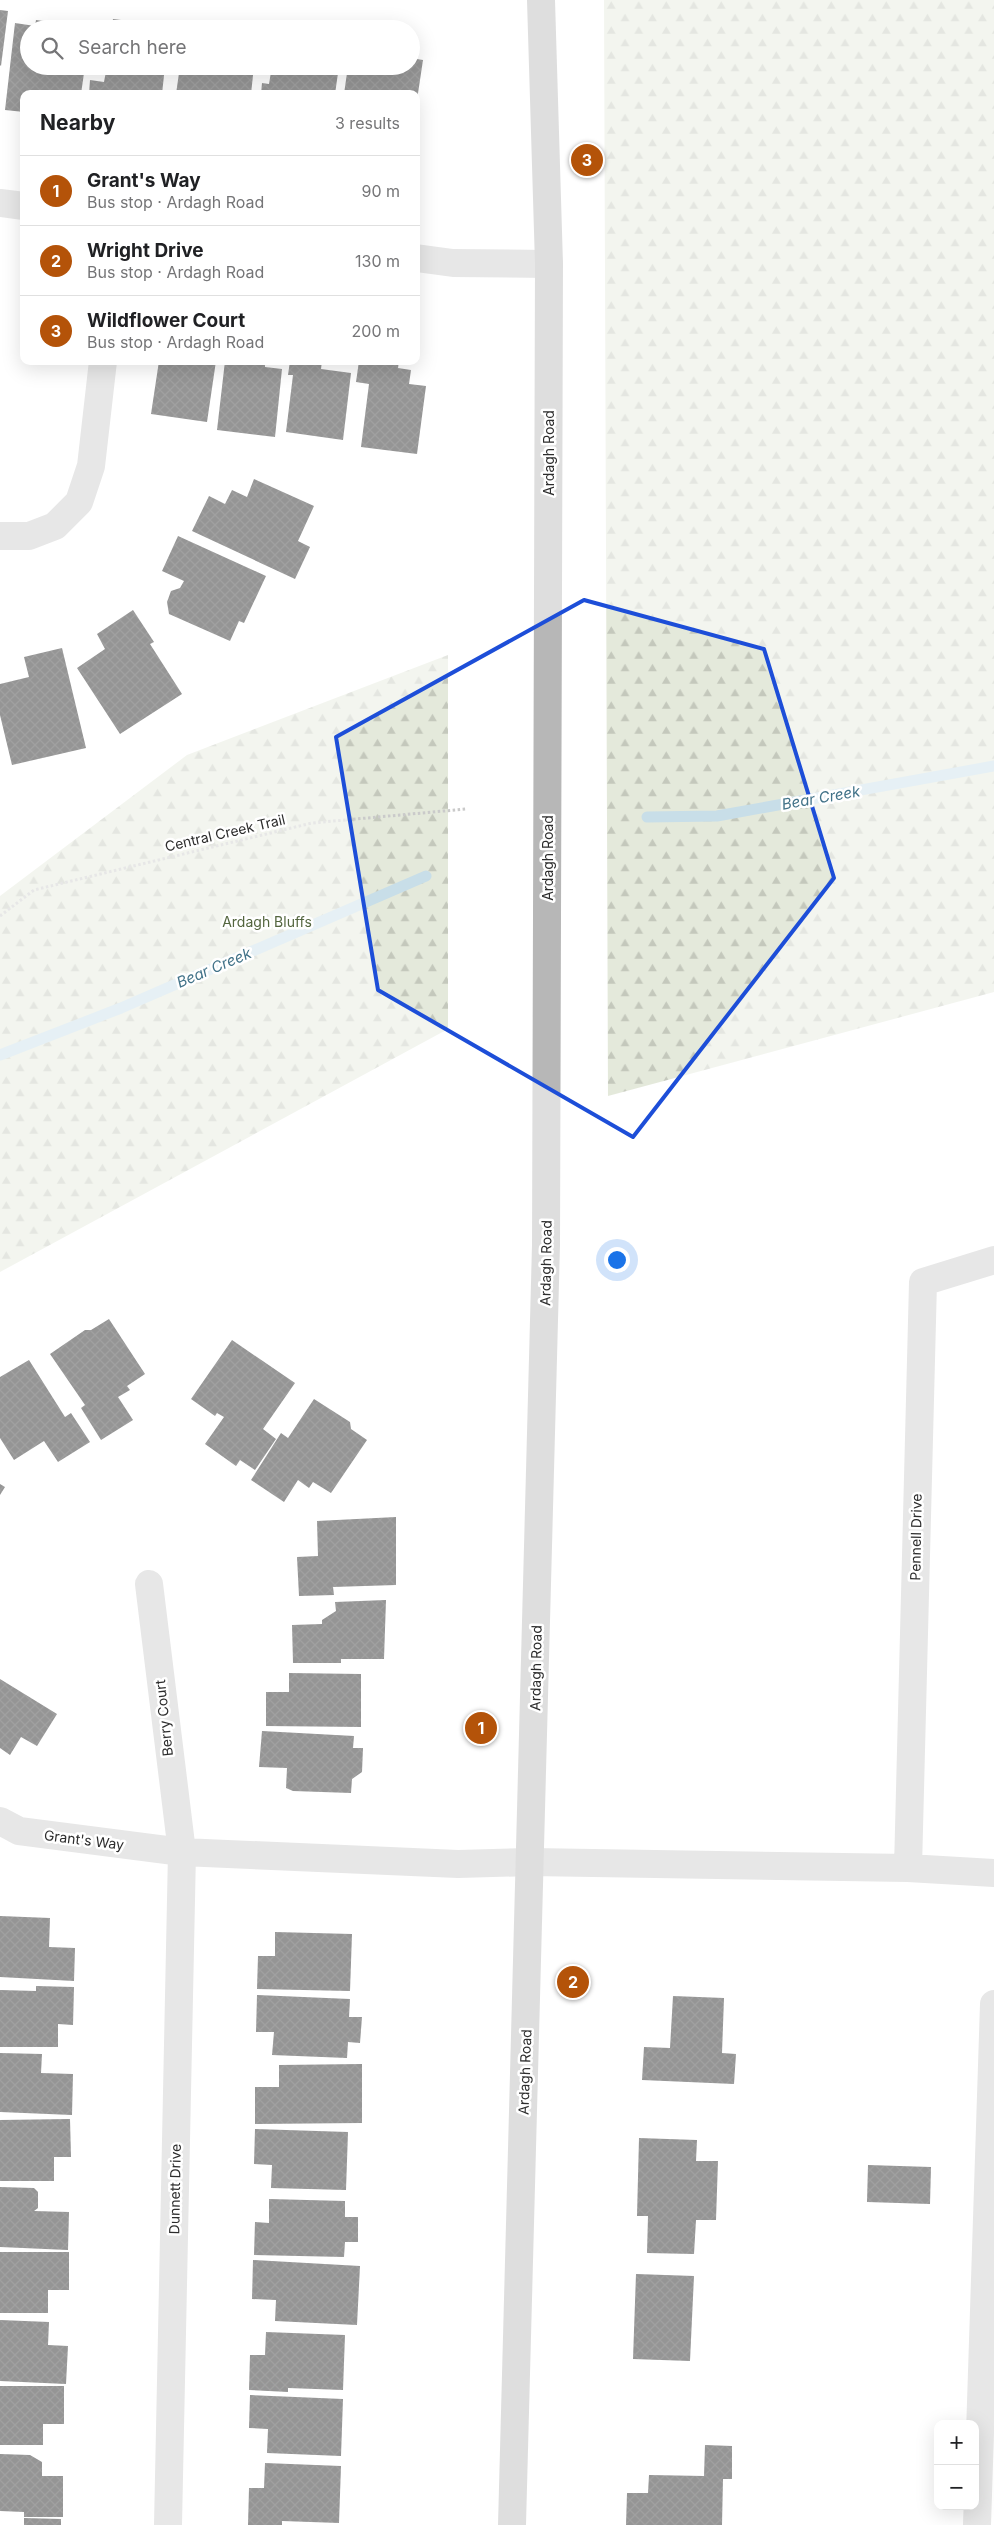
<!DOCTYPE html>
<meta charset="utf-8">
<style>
body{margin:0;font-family:Inter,sans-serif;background:#f6f6f6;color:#202124}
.controls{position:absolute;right:15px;bottom:15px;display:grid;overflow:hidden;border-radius:10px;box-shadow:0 5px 20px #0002}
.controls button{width:45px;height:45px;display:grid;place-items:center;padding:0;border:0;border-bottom:1px solid #e0e0e0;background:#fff;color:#202124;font:25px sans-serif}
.you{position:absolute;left:616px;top:1259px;width:18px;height:18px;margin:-12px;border:4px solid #fff;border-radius:50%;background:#1a73e8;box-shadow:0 0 0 8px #1a73e833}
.badge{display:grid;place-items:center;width:32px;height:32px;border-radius:50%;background:#b45309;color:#fff;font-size:16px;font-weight:700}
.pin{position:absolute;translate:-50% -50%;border:2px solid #fff;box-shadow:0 1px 5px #0006}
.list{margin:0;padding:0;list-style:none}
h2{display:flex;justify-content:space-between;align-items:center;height:65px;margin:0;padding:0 20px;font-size:21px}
h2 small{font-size:16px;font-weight:400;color:#757577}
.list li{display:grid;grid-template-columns:32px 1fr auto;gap:15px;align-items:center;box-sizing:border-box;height:70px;padding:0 20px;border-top:1px solid #e0e0e0}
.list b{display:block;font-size:19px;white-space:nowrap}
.list p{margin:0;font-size:16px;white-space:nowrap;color:#757577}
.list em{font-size:16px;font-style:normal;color:#757577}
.icon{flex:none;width:28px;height:28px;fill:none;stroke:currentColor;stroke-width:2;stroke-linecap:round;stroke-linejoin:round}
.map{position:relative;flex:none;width:994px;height:2525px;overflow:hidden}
.search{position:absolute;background:#fff;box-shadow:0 5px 20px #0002;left:20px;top:20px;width:400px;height:55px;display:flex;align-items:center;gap:12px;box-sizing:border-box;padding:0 18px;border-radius:28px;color:#757577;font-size:19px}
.panel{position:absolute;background:#fff;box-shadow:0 5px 20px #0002;left:20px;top:90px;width:400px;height:275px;border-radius:10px}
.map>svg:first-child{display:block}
</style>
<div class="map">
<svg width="994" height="2525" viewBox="0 0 994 2525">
<defs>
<pattern id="forest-firs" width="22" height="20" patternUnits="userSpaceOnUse" patternTransform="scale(1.25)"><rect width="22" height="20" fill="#e4e9db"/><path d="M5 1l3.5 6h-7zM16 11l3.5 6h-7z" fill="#c4c8bc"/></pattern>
<pattern id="building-cross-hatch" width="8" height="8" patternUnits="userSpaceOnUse" patternTransform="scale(1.25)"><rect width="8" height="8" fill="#141414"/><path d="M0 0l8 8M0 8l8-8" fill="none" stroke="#2e2e2e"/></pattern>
</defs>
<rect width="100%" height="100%" fill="#fff"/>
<path fill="url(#forest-firs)" d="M 604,0 L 994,0 L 994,992 L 608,1096 Z
M 448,655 L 448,1029 L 0,1272 L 0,896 L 187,755 Z"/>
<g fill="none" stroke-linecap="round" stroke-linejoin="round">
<path stroke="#c8dee8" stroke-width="11" d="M 647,817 L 717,816 L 994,766
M 0,1055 L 121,1008 L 426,876"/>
</g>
<path fill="url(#building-cross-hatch)" d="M 0,10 L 8,11 L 1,66 L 0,65 Z
M 113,19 L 170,26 L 170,29 L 111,29 Z
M 36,20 L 67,24 L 66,29 L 29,29 L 29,66 L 85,66 L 81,94 L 24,94 L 24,112 L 5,110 L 15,23 L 35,26 Z
M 411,58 L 423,60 L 417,100 L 416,94 L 344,94 L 348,66 L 411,66 Z
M 107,66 L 165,66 L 162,94 L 89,94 L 90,80 L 104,82 Z
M 180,66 L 254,66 L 251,94 L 176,94 Z
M 272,66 L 339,66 L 335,94 L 261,94 L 262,83 L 269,84 Z
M 159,361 L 216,361 L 207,422 L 151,414 Z
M 225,361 L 265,361 L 265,367 L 282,369 L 275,437 L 217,430 Z
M 290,361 L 322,361 L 321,369 L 351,373 L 343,440 L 286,432 L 293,375 L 288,375 Z
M 359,361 L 399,361 L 398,368 L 411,370 L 409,384 L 426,386 L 417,454 L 361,447 L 369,384 L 356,382 Z
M 254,479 L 314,506 L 298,541 L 310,547 L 295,579 L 192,531 L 209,496 L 225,504 L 232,490 L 247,497 Z
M 178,536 L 266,576 L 244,623 L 239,621 L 230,641 L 169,614 L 167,602 L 171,591 L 180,588 L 184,581 L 162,571 Z
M 133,610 L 154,642 L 150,644 L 182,694 L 120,734 L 77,668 L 105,649 L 97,634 Z
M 62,648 L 86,748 L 12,765 L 0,715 L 0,684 L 29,677 L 24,657 Z
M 109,1319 L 145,1374 L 127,1386 L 130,1390 L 118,1397 L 133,1420 L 101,1440 L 81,1408 L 85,1405 L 50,1354 L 85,1330 L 91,1330 Z
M 232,1340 L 295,1383 L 263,1429 L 276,1439 L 255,1470 L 240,1460 L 236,1466 L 205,1444 L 224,1417 L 217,1413 L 215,1416 L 191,1399 Z
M 29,1360 L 65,1417 L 71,1413 L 90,1442 L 58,1462 L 44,1441 L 14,1460 L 0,1438 L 0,1377 Z
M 314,1399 L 350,1422 L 351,1429 L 367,1440 L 331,1493 L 313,1482 L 309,1488 L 298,1480 L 284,1502 L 251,1480 L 281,1433 L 288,1438 Z
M 0,1484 L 5,1487 L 0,1495 Z
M 396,1517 L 396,1585 L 333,1587 L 334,1595 L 299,1596 L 297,1557 L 318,1556 L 317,1521 Z
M 386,1600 L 384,1659 L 341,1659 L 341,1663 L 293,1663 L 292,1625 L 322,1624 L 322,1620 L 336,1611 L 335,1602 Z
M 289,1673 L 361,1674 L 361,1727 L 266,1726 L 266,1692 L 289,1692 Z
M 0,1679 L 57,1714 L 37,1746 L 21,1737 L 10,1755 L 0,1748 Z
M 262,1731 L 354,1736 L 353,1748 L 363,1748 L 362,1772 L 352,1779 L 351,1793 L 293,1791 L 286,1788 L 287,1768 L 259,1767 Z
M 0,1916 L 50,1918 L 49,1947 L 75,1948 L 74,1981 L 0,1977 Z
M 275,1932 L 352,1934 L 350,1991 L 257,1989 L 258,1956 L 275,1956 Z
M 36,1986 L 74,1987 L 73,2025 L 58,2024 L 58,2047 L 0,2047 L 0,1990 L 36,1991 Z
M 257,1995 L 350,1999 L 349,2017 L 362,2017 L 360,2043 L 348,2042 L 347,2058 L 272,2055 L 274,2032 L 256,2032 Z
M 673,1996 L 724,1998 L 722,2053 L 736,2054 L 734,2084 L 642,2080 L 644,2047 L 670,2048 Z
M 0,2053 L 42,2054 L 41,2073 L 73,2074 L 72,2115 L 0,2112 Z
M 362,2064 L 362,2123 L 255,2124 L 255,2087 L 279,2087 L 279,2065 Z
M 70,2119 L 71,2157 L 54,2157 L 54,2181 L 0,2181 L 0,2120 Z
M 255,2129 L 348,2132 L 346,2190 L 271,2188 L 272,2165 L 254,2164 Z
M 639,2138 L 697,2140 L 696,2161 L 718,2161 L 716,2220 L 696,2220 L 694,2254 L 647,2253 L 648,2216 L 637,2216 Z
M 868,2165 L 931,2167 L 930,2204 L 867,2202 Z
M 0,2187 L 34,2188 L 38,2192 L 38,2208 L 34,2211 L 69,2212 L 68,2250 L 0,2247 Z
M 269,2199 L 345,2201 L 345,2217 L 358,2217 L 358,2242 L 345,2242 L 344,2257 L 254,2255 L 255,2222 L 269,2223 Z
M 0,2252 L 69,2252 L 69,2290 L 48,2290 L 48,2313 L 0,2313 Z
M 253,2260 L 360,2266 L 357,2325 L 275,2321 L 276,2300 L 252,2299 Z
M 636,2274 L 694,2276 L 690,2361 L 633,2359 Z
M 0,2320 L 49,2322 L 48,2345 L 68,2346 L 66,2384 L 0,2381 Z
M 266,2332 L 345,2335 L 343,2390 L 288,2388 L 288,2392 L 249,2390 L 250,2355 L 265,2355 Z
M 0,2386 L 64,2386 L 64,2424 L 43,2424 L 43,2445 L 0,2445 Z
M 250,2395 L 343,2399 L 341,2456 L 267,2453 L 268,2429 L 249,2428 Z
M 705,2445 L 732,2446 L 732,2479 L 723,2479 L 722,2525 L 626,2525 L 627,2493 L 648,2493 L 649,2475 L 704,2476 Z
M 0,2454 L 30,2455 L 42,2462 L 42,2476 L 63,2476 L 63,2517 L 24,2517 L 24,2512 L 0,2511 Z
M 265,2463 L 341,2466 L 339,2523 L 282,2521 L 282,2525 L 248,2525 L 249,2488 L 264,2488 Z
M 24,2518 L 61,2519 L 61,2525 L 24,2525 Z"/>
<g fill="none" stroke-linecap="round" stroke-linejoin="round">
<path stroke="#cacaca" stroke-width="3" stroke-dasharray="2.5 2.5" stroke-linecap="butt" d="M 0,916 L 34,890 L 312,823 L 466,809"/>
<path stroke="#cacaca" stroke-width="28" d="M 0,203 L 24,206
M 416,258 L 453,263 L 549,264
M 0,536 L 29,536 L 55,526 L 79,502 L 91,466 L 103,361
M 149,1584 L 182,1852 L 168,2525
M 0,1821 L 19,1831 L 182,1852 L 458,1864 L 531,1862 L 908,1868 L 994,1873
M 908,1868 L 923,1282 L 994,1260
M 977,2525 L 994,2004"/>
<path stroke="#b7b7b7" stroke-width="28" d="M 512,2525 L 546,1245 L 549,264 L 541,0"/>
</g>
<path d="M0 0H994V2525H0ZM 584,600 L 764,649 L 834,878 L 633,1137 L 378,990 L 336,737 Z" fill="#fff" fill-opacity=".55" fill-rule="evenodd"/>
<path fill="none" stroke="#1d4ed8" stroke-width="4" stroke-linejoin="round" d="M 584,600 L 764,649 L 834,878 L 633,1137 L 378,990 L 336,737 Z"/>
<g text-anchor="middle" stroke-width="5" stroke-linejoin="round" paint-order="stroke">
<g font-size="14" fill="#2d2d2d" stroke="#fff">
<text transform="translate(549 453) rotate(-90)" y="5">Ardagh Road</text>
<text transform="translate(225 833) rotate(-13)" y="5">Central Creek Trail</text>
<text transform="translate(548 858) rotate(-90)" y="5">Ardagh Road</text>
<text transform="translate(546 1263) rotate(-89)" y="5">Ardagh Road</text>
<text transform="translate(916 1537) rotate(-89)" y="5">Pennell Drive</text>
<text transform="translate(536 1668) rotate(-89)" y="5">Ardagh Road</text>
<text transform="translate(164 1718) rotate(-96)" y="5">Berry Court</text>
<text transform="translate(84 1840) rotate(7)" y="5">Grant's Way</text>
<text transform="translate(525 2072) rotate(-88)" y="5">Ardagh Road</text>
<text transform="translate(175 2189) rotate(-89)" y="5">Dunnett Drive</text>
</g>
<g font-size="14" fill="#53653e" stroke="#fff">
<text x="267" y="927">Ardagh Bluffs</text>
</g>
<g font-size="15" font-style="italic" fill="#417288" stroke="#fff">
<text transform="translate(821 798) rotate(-10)" y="5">Bear Creek</text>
<text transform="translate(214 968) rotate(-23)" y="5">Bear Creek</text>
</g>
</g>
</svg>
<div class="controls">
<button>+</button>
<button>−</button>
</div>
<div class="you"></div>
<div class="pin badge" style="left:481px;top:1728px">1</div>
<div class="pin badge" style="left:573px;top:1982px">2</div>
<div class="pin badge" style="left:587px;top:160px">3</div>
<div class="search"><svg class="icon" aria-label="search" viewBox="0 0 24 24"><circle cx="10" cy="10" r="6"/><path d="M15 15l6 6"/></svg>Search here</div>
<section class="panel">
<h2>Nearby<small>3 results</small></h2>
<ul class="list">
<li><span class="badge">1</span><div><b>Grant's Way</b><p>Bus stop · Ardagh Road</p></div><em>90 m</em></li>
<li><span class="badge">2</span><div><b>Wright Drive</b><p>Bus stop · Ardagh Road</p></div><em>130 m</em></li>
<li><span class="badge">3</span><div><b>Wildflower Court</b><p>Bus stop · Ardagh Road</p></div><em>200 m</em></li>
</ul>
</section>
</div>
